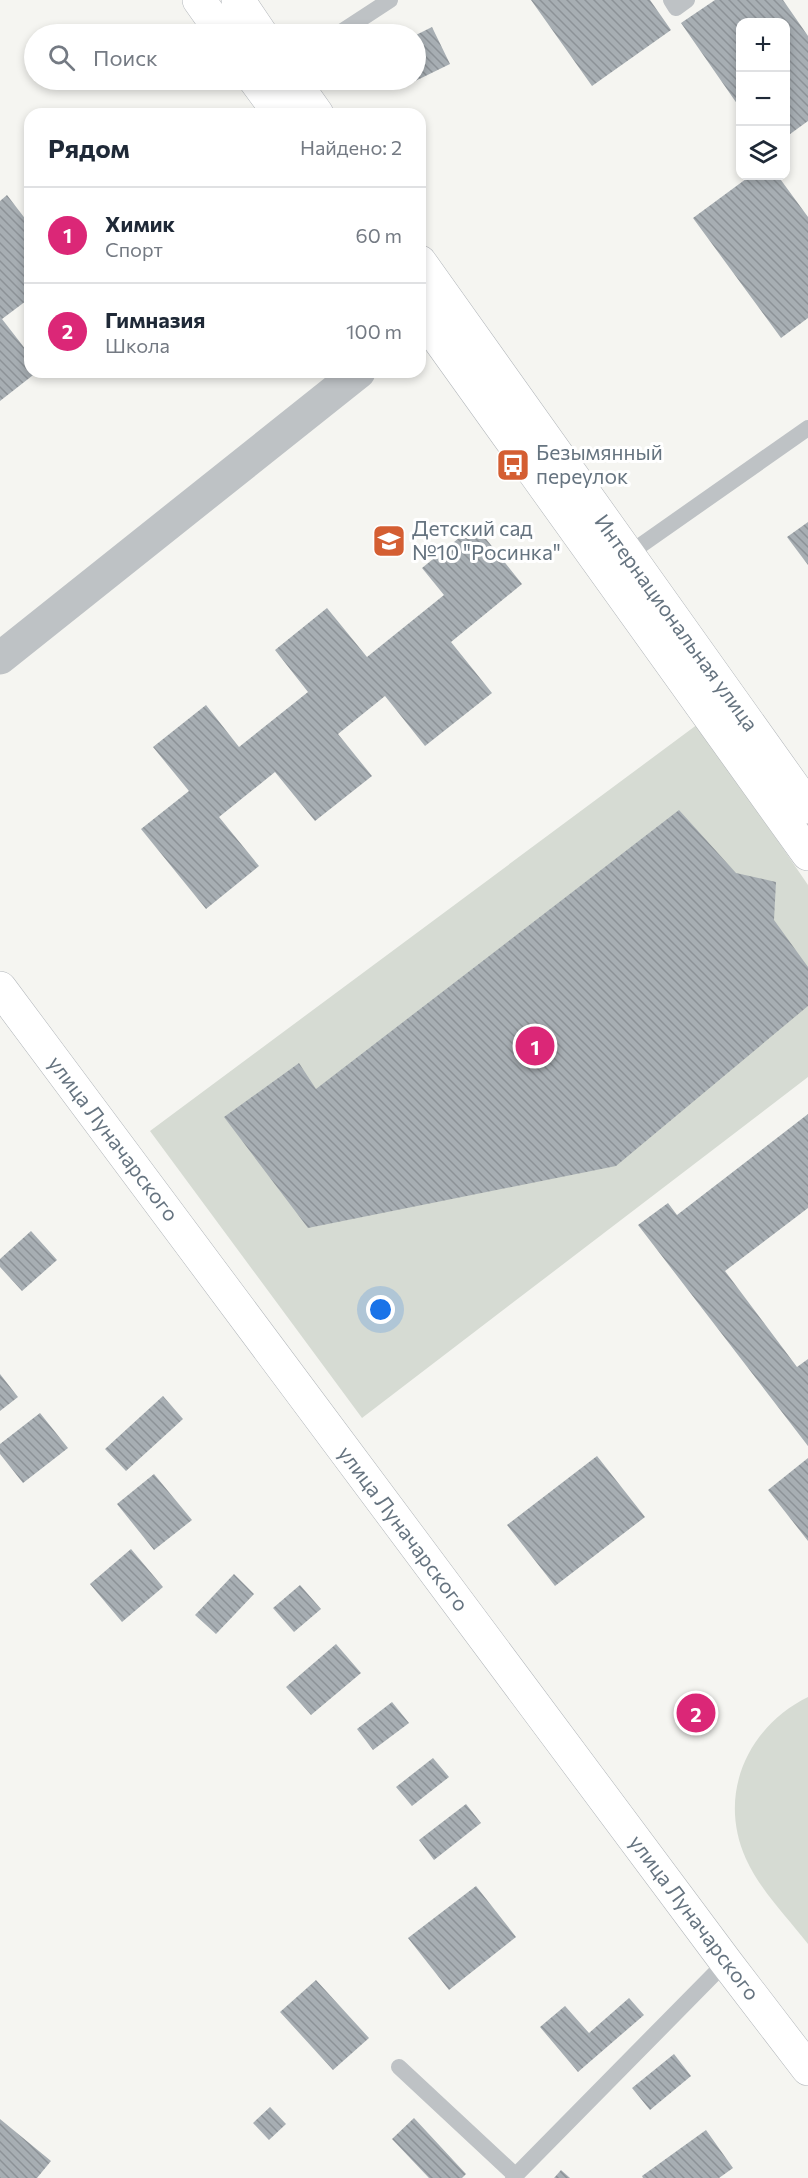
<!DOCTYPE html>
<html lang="ru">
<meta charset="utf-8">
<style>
body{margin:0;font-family:Commissioner,sans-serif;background:#f2f2f3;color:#1f2937}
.controls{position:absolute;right:18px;top:18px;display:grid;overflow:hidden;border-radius:12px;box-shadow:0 3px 9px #0003}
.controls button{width:54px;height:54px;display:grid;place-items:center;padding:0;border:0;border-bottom:2px solid #e0e1e3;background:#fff;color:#1f2937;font:30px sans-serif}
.you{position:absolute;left:381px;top:1310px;width:21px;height:21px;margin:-15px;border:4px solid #fff;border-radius:50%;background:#1a73e8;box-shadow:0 0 0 9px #1a73e833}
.badge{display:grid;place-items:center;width:39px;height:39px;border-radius:50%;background:#db2777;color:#fff;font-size:20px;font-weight:700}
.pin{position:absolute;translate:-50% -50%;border:3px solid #fff;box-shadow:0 2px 6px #0006}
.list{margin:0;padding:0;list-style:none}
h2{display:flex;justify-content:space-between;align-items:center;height:78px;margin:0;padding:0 24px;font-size:26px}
h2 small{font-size:20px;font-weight:400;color:#747a83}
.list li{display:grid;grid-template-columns:39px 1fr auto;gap:18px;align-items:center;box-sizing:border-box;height:96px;padding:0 24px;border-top:2px solid #e0e1e3}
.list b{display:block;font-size:22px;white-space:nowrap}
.list p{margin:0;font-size:20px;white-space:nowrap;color:#747a83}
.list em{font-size:20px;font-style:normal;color:#747a83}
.icon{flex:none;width:33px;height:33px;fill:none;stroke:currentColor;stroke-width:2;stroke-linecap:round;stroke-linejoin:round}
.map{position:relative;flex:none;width:808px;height:2178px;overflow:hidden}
.search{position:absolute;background:#fff;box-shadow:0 3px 9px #0003;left:24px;top:24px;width:402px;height:66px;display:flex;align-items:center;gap:15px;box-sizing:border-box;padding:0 21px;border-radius:33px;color:#747a83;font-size:22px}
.panel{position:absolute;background:#fff;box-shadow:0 3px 9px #0003;left:24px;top:108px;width:402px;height:270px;border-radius:18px}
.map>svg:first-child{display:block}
</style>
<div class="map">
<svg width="808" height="2178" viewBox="0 0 808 2178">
<defs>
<pattern id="building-back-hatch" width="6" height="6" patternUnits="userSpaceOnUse" patternTransform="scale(1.5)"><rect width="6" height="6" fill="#a7aeb3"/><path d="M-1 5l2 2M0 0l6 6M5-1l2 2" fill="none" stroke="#8c9297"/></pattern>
</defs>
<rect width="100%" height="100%" fill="#f5f5f1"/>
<path fill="#d6dbd3" d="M 698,724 L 808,885 L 808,1077 L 362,1418 L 150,1131 Z
M 808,1697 L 808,1944 C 787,1917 760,1890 746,1859 C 717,1795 747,1727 808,1697 Z"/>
<path fill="url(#building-back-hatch)" d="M 531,0 L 650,0 L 671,30 L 592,86 Z
M 715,0 L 783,0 L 808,36 L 808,121 L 786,137 L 786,22 L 740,22 L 740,108 L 681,23 Z
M 432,27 L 450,64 L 405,86 L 402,80 L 416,80 L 416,35 Z
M 750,176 L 778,176 L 808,217 L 808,318 L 781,338 L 693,218 Z
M 7,195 L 30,225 L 30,298 L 2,319 L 30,355 L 30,372 L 37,372 L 0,401 L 0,201 Z
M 808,522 L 808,565 L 787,537 Z
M 475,525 L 522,584 L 451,642 L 492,693 L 425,746 L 385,696 L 338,734 L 372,776 L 315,821 L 275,772 L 219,817 L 259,866 L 206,909 L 141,829 L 189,791 L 153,747 L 206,705 L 239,747 L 308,692 L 275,650 L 327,608 L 367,657 L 444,595 L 422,568 Z
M 679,810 L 736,873 L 776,882 L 774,920 L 808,967 L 808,1006 L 616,1166 L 308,1228 L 224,1117 L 299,1063 L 316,1089 Z
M 808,1114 L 808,1208 L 725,1271 L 797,1367 L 808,1359 L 808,1446 L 638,1225 L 668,1203 L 677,1215 Z
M 31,1231 L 57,1260 L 22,1291 L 0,1267 L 0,1259 Z
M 0,1374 L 18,1397 L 0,1411 Z
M 163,1396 L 183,1419 L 126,1471 L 105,1449 Z
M 40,1413 L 68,1448 L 23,1483 L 0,1454 L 0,1444 Z
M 597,1456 L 645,1517 L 555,1586 L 507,1525 Z
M 808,1458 L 808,1541 L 768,1490 Z
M 154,1474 L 192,1520 L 154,1550 L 117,1504 Z
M 131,1549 L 163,1587 L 122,1622 L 90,1584 Z
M 234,1574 L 254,1594 L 216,1634 L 195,1615 Z
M 300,1585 L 321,1609 L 294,1632 L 273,1608 Z
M 336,1644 L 361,1673 L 311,1715 L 286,1687 Z
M 392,1702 L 409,1723 L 373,1750 L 357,1729 Z
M 433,1758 L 449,1777 L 412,1806 L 396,1787 Z
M 466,1804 L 481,1823 L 434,1860 L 419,1840 Z
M 476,1886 L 516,1937 L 449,1990 L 408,1938 Z
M 316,1980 L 369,2038 L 333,2070 L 280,2012 Z
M 629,1998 L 644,2015 L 578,2072 L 540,2027 L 565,2006 L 589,2033 Z
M 674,2054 L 691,2076 L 650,2110 L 632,2088 Z
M 270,2107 L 286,2124 L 269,2140 L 253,2123 Z
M 414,2118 L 466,2174 L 462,2178 L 429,2178 L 392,2139 Z
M 0,2119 L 51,2161 L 37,2178 L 0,2178 Z
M 706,2130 L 733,2168 L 719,2178 L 643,2178 L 642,2176 Z
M 561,2170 L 570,2178 L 554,2178 Z"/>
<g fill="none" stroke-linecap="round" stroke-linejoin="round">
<g stroke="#b3b7bb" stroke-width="34">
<path id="secondary" d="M 199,0 L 223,34
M 238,0 L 261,34
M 255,80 L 280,114
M 293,80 L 317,114
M 420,262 L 808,807
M 420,313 L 808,854
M 0,988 L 726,1962 L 808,2069"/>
</g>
<path stroke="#bec2c5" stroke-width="16" d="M 671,0 L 676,8 L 687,0
M 338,34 L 390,0
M 627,555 L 808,428
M 399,2067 L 516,2176
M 513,2178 L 726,1962"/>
<path stroke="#bec2c5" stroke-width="33" d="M 0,658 L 359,372"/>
<use href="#secondary" stroke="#fff" stroke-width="33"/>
</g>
<defs>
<g id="bus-square" transform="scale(1.725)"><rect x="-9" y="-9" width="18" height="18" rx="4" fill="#d45e32" stroke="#fff"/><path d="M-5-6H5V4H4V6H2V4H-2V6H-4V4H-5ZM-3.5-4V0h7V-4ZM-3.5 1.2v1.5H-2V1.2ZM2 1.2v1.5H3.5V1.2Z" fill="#fff"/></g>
<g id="school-square" transform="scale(1.725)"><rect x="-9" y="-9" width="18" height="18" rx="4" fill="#d45e32" stroke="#fff"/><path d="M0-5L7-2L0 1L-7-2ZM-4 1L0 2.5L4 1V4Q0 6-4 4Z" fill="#fff"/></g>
</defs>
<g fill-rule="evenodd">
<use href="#bus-square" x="513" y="465"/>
<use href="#school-square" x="389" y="541"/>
</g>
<g text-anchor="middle" stroke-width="6" stroke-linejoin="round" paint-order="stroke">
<g font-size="21" fill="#667480" stroke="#fff" text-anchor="start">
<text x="536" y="460">Безымянный<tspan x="536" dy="24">переулок</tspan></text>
<text x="412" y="536">Детский сад<tspan x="412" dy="24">№10 "Росинка"</tspan></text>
</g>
<g font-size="21" fill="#667480" stroke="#fff">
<text transform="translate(676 623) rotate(54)" y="7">Интернациональная улица</text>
<text transform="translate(113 1139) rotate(53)" y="7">улица Луначарского</text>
<text transform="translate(403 1529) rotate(53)" y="7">улица Луначарского</text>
<text transform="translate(694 1918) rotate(53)" y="7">улица Луначарского</text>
</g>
</g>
</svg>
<div class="controls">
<button>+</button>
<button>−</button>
<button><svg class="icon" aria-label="layers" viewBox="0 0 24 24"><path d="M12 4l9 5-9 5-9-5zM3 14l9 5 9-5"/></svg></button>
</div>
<div class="you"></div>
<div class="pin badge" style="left:535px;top:1046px">1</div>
<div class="pin badge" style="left:696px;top:1713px">2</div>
<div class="search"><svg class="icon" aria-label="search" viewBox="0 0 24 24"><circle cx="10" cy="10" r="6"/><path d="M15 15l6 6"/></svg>Поиск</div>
<section class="panel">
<h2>Рядом<small>Найдено: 2</small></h2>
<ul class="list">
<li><span class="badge">1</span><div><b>Химик</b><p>Спорт</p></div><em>60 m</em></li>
<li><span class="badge">2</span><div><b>Гимназия</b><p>Школа</p></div><em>100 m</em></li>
</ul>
</section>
</div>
